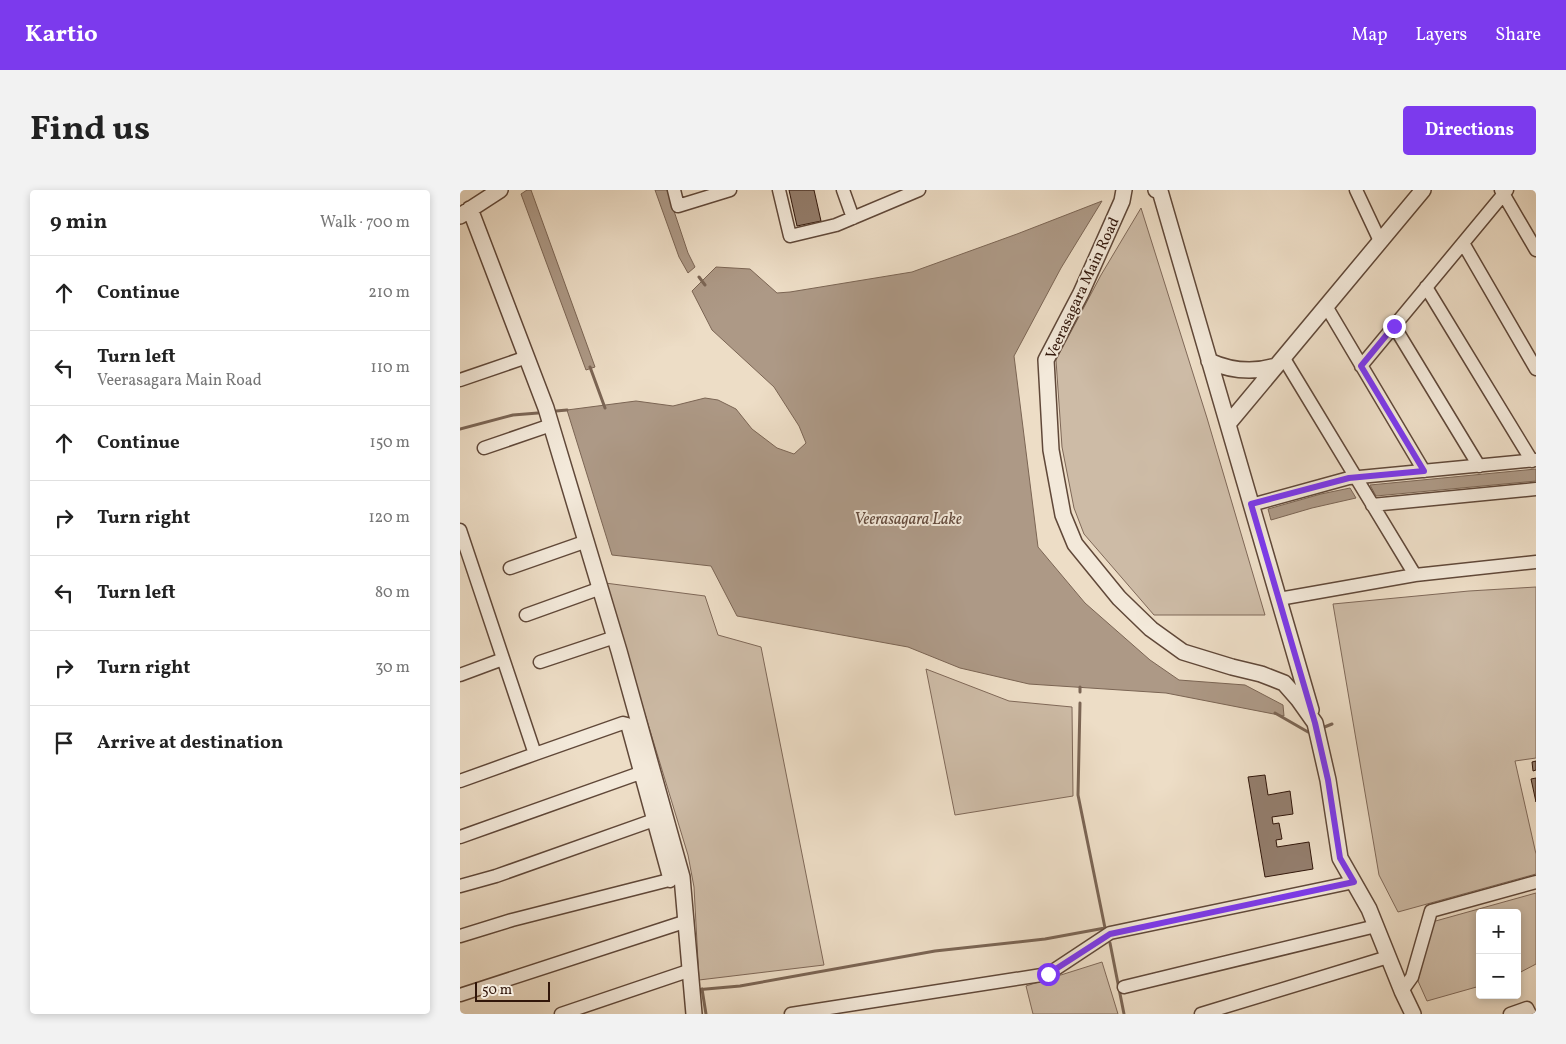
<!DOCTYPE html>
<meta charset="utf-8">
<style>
body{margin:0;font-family:Vollkorn,serif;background:#f2f2f2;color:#222}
.controls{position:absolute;right:15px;bottom:15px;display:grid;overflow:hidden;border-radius:5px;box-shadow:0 2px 8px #0003}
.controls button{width:45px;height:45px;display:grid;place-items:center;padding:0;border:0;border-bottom:1px solid #e0e0e0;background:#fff;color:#222;font:25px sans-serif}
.scale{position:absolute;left:15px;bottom:12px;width:75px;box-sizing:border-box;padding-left:5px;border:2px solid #31160a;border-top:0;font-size:14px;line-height:18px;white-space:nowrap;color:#31160a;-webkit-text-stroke:4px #f3e9da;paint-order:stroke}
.stop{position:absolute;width:15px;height:15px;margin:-11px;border:4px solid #7c3aed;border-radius:50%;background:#fff}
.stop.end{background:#7c3aed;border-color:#fff;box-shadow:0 1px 5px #0008}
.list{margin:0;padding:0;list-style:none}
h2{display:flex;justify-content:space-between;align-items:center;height:65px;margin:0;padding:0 20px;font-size:21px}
h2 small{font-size:16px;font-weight:400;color:#767676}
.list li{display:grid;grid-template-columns:32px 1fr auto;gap:15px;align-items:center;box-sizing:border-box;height:75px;padding:0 20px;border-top:1px solid #e0e0e0}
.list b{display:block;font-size:19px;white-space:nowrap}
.list p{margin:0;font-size:16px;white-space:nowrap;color:#767676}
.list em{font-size:16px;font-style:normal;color:#767676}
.icon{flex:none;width:28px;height:28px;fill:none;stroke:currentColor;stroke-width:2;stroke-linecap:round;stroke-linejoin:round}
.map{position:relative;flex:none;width:1076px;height:824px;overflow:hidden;border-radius:5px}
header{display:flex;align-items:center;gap:30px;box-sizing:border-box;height:70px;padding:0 25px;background:#7c3aed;color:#fff}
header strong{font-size:24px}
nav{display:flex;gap:28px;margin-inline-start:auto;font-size:18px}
.intro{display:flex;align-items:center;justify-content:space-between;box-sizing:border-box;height:120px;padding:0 30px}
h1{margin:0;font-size:35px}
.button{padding:12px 22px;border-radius:5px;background:#7c3aed;color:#fff;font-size:18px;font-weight:700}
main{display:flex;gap:30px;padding:0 30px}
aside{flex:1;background:#fff;border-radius:5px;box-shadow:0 2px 8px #0003}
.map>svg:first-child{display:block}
</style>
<header>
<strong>Kartio</strong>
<nav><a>Map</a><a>Layers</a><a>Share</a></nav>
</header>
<div class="intro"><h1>Find us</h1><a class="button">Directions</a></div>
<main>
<aside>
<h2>9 min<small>Walk · 700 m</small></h2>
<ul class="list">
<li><svg class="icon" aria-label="ahead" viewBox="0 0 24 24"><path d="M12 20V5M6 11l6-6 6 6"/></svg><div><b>Continue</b></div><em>210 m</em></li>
<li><svg class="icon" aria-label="left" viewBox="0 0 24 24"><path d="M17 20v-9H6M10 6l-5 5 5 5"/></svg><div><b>Turn left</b><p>Veerasagara Main Road</p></div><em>110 m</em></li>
<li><svg class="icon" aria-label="ahead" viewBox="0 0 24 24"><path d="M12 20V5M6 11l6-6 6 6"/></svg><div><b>Continue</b></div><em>150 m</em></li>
<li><svg class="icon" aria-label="right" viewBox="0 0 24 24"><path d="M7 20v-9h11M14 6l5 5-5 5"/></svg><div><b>Turn right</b></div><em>120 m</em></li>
<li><svg class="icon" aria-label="left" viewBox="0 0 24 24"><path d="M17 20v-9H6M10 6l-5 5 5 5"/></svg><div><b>Turn left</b></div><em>80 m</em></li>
<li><svg class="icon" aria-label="right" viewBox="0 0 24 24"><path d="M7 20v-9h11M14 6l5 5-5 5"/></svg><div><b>Turn right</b></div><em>30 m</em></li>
<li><svg class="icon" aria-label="arrive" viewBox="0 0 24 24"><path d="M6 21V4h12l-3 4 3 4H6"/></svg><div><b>Arrive at destination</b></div></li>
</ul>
</aside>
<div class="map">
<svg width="1076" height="824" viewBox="0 0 1076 824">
<rect width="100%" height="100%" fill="#edddc6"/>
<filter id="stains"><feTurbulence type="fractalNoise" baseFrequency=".004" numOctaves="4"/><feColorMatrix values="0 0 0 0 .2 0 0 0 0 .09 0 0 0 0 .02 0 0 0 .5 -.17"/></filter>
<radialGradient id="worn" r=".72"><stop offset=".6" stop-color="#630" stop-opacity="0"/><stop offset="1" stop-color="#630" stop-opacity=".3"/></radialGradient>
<path fill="#cdbba6" stroke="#7f6858" d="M 681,18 L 747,228 L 805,425 L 694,425 L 624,344 L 614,318 L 602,257 L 596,170 L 641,85 Z
M 145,393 L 245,406 L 258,445 L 301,457 L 364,775 L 239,790 L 234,697 L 228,665 Z
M 1076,397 L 1076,568 L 1055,571 L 1076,664 L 1076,684 L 938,722 L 919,685 L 873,414 L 1009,401 Z
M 466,479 L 549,511 L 612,517 L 613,606 L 495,625 Z
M 1076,703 L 1076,774 L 1057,784 L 1057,723 L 1020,723 L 1020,796 L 967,811 L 958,791 L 972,732 Z
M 642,772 L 658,824 L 573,824 L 566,796 Z"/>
<path fill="#ad9986" stroke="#7b6554" d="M 67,0 L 71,0 L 135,177 L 126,180 L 61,4 Z
M 195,0 L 207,0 L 228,63 L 235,77 L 228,83 L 219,67 Z
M 642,11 L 601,78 L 554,166 L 578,357 L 625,413 L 690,470 L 719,490 L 785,495 L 823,515 L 824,526 L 706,503 L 569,494 L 500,478 L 448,457 L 277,426 L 251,376 L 152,365 L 107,220 L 176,211 L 213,216 L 245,208 L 258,210 L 276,219 L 292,239 L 317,258 L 334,264 L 346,253 L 339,236 L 314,197 L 252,140 L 232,101 L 256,77 L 290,79 L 317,103 L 330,102 L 452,82 L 557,44 Z
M 1076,279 L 1076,291 L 916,306 L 910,295 Z
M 890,298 L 896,308 L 852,318 L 811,330 L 808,319 L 861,304 Z"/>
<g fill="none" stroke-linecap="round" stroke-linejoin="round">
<path stroke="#7b6554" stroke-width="3" d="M 239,87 L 245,95
M 130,177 L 145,218
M 96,221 L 107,220
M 0,239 L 53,225 L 78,223
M 620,502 L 620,497
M 815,523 L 848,542
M 862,538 L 872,534
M 650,753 L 664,824
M 242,799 L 246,824
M 235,800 L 280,796 L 475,761 L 585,749 L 645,738 L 618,605 L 620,513"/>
</g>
<path fill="#937d6c" stroke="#31160a" d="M 329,0 L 354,0 L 361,31 L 337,36 Z
M 1076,571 L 1076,580 L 1073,581 L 1072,572 Z
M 805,585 L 808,605 L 830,601 L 833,624 L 812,627 L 813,634 L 819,633 L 822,649 L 816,650 L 817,657 L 849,652 L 853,679 L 805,687 L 788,587 Z
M 1076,588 L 1076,612 L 1071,589 Z"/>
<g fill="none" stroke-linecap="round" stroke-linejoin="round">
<g stroke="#604839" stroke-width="15">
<path id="minor" d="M 214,0 L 218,16 L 270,0
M 319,0 L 330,46 L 376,35 L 459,0
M 383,0 L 393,28
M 896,0 L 920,51
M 1041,0 L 1076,60
M 1003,53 L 1076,179
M 966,97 L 1072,271
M 866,116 L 964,281
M 934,136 L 1019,276
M 823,167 L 955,385
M 901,176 L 1047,0
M 0,190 L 67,167
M 24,258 L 91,235
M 791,315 L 889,288 L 1076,270
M 912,315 L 1076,299
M 0,340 L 75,564 L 163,533 L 167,534 L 210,691
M 50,378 L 127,351
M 819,409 L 955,385 L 1076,372
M 66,425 L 141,398
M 80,472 L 155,447
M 0,485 L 43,469
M 0,591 L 75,564
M 0,647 L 180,583
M 0,696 L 36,686 L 194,630
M 0,746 L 52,730 L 217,688
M 664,797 L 916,736
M 942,801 L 952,787 L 971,721 L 1076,692
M 0,805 L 227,731
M 101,824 L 231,780
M 331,824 L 588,784 L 650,743 L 894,692
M 741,824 L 928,767
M 1050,824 L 1067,818 L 1070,824"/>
</g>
<g stroke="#604839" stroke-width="18">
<path id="tertiary" d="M 664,0 L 662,11 L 621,103 L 586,170 L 591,260 L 603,325 L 615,354 L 659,408 L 691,439 L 723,462 L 772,477 L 801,484 L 824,493 L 838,509 L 855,533 L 868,590 L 880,668 L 909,719 L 942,801 L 953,824
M 696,0 L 700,1 L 851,520
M 10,19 L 86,218 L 159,461 L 222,687 L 234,824
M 0,26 L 40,0
M 749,171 C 771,181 793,183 816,176
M 768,234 L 963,0"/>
</g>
<use href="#minor" stroke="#f3e9da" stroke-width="12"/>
<use href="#tertiary" stroke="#f3e9da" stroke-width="15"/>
</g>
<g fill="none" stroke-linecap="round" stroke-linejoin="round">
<path stroke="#7c3aed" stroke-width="6" d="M 588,784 L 650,744 L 894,692 L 880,668 L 868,590 L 855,533 L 791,314 L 889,288 L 964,281 L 901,176 L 934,136"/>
</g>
<g text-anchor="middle" stroke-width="4" stroke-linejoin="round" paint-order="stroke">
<g font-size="15" fill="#31160a" stroke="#f3e9da">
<text transform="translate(622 98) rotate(-65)" y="5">Veerasagara Main Road</text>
</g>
<g font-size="16" font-style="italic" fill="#634a3c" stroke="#f3e9da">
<text x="448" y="334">Veerasagara Lake</text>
</g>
</g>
<rect width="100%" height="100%" filter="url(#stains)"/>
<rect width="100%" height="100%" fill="url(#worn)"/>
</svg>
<div class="controls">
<button>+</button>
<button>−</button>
</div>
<div class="scale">50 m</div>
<div class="stop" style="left:588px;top:784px"></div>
<div class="stop end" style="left:934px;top:136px"></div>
</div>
</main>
